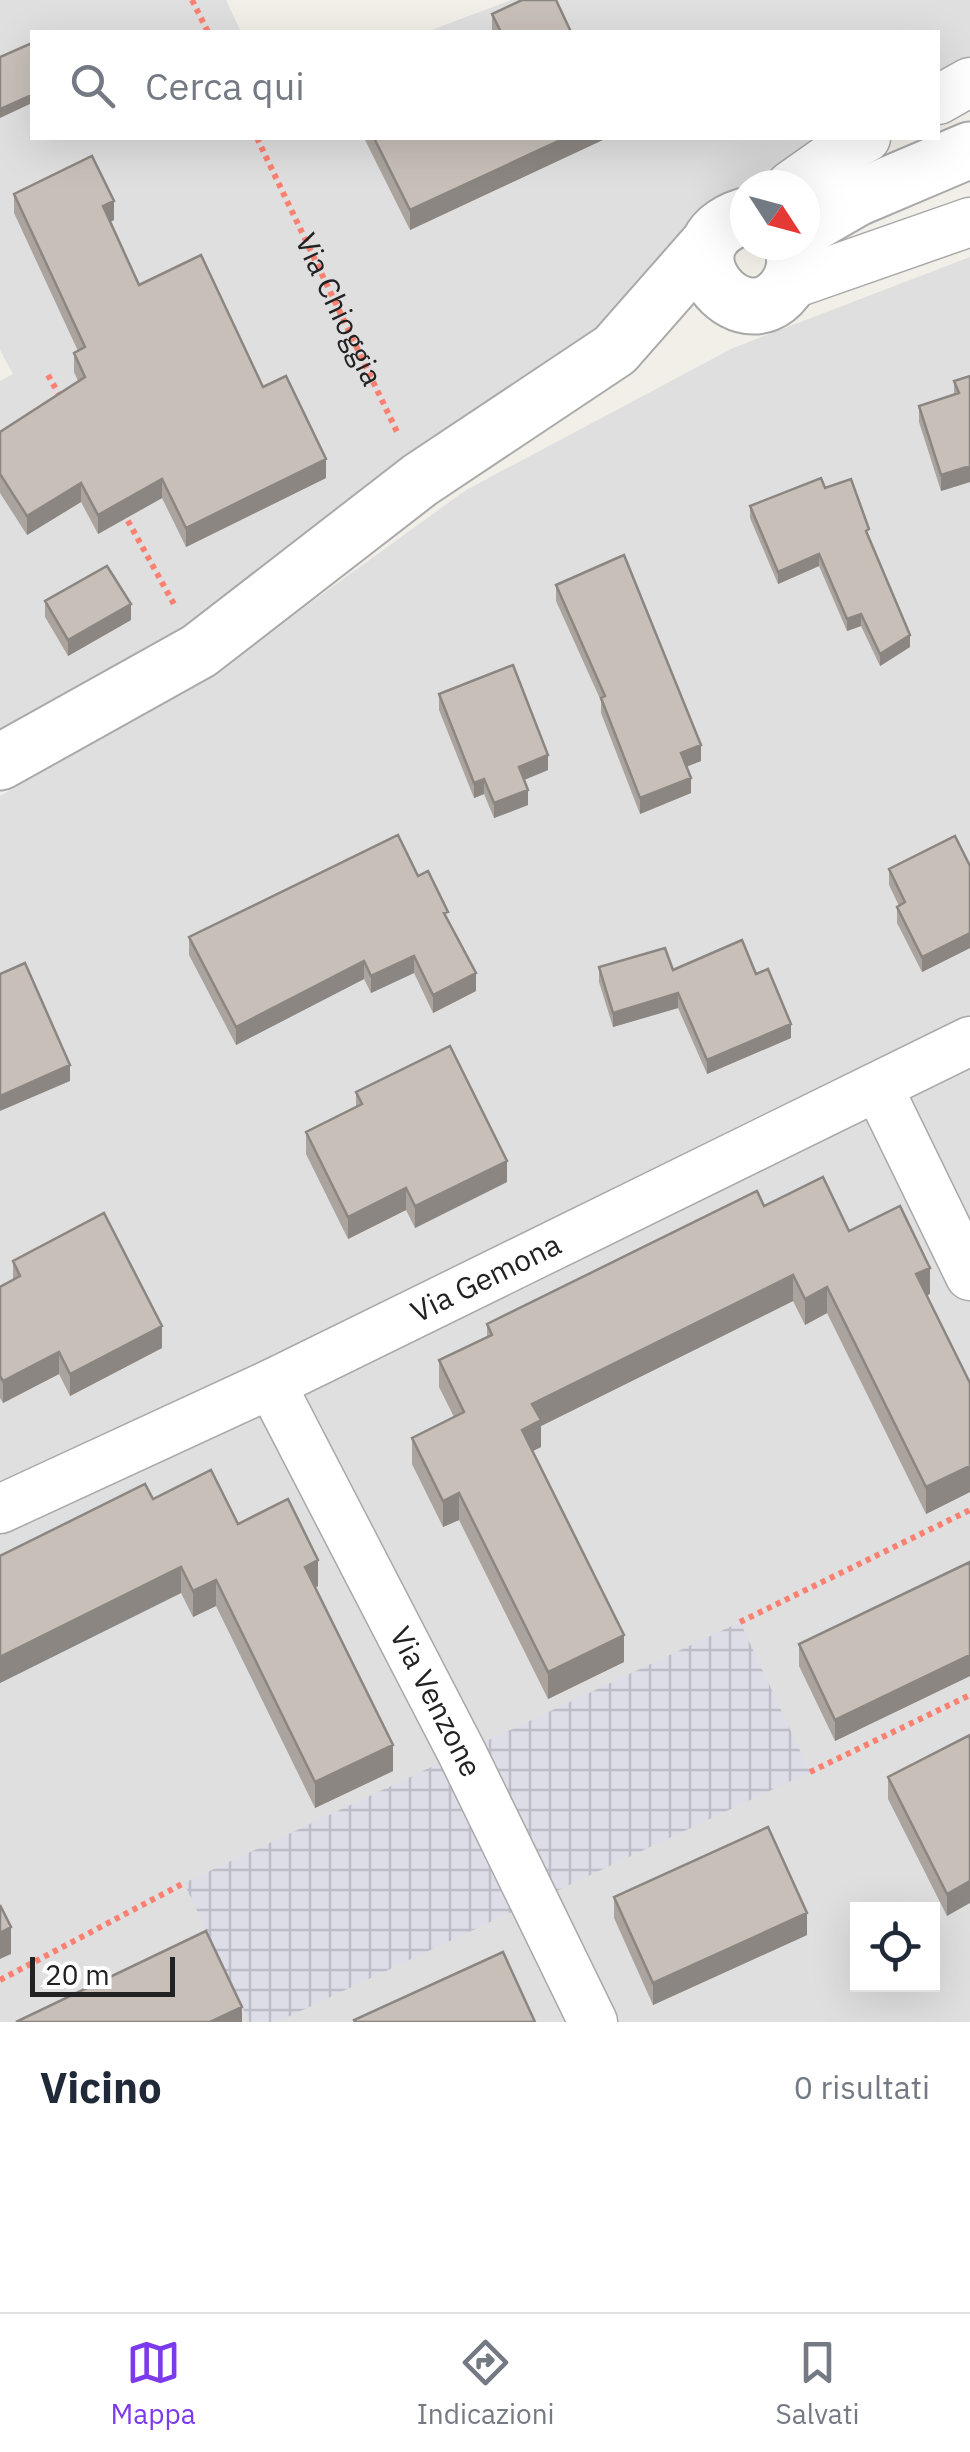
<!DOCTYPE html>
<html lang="it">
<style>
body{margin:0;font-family:"IBM Plex Sans",sans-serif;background:#f2f2f3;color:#1f2937}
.controls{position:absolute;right:30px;bottom:30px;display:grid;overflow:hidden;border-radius:0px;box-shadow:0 10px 40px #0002}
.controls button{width:90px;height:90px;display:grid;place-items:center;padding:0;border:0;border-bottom:2px solid #e0e1e3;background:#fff;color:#1f2937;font:50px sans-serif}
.compass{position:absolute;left:730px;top:170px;width:90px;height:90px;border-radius:50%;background:#fff;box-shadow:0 10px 40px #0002;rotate:126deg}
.scale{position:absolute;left:30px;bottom:25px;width:145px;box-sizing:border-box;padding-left:10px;border:5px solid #222;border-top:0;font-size:28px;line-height:35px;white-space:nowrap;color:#222;-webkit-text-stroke:8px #fff;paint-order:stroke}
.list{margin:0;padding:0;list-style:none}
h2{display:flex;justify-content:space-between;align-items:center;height:130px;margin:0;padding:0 40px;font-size:42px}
h2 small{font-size:32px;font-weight:400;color:#747a83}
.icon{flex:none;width:55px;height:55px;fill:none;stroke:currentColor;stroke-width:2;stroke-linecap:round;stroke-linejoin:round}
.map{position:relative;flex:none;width:970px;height:2022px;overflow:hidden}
.search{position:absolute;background:#fff;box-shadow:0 10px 40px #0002;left:30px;right:30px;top:30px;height:110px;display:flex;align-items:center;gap:25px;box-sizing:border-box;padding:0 35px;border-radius:0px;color:#747a83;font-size:38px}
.sheet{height:290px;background:#fff}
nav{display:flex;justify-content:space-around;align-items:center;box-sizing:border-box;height:140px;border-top:2px solid #e0e1e3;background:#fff;font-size:28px;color:#747a83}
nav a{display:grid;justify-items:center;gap:5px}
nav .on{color:#7c3aed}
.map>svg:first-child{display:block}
</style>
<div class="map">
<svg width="970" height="2022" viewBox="0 0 970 2022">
<defs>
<pattern id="plaza-grid" width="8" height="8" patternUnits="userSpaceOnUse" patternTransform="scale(2.5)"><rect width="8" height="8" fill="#dddde8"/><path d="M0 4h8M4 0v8" fill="none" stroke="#bdbdc7"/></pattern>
</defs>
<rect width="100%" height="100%" fill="#f2efe9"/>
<path fill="#e0dfdf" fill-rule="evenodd" d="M 0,0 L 226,0 L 241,32 L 32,32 L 32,138 L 818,138 L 750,185 L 745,185 L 745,189 L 684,233 L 589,348 L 224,614 L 0,743 L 0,381 L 13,374 L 0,350 Z
M 511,0 L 970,0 L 970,62 L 938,78 L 938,32 L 426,32 Z
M 970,257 L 970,2022 L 0,2022 L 0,796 L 201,682 L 466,490 L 733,348 ZM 858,1910 L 932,1910 L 932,1984 L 858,1984 Z"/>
<path fill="url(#plaza-grid)" d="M 740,1622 L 810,1772 L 277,2022 L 249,2022 L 184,1883 Z"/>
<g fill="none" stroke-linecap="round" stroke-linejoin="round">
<g stroke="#a9a9a9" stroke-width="51">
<g id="minor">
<path d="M 938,100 L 970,82"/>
<path d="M 791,185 L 835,154 L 866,138"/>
<path d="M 787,286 L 970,222"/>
<path d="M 878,1087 L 970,1276"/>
<path id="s2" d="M 271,1384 L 462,1753 L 593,2022"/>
<path id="s3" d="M 0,1509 L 271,1384 L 970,1041"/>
</g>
</g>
<g stroke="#a9a9a9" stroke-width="59">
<path id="tertiary" d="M 745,216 C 656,244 741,346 785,289 C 795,275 797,262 792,245
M 805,228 L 857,198 L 970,150
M 0,762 L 199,651 L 420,480 L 615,350 L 709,243"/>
</g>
<g stroke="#fa8072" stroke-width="6" stroke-dasharray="5 5" stroke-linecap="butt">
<path d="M 192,0 L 208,32"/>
<path id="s1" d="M 257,138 L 398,434"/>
<path d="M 48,375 L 62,400"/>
<path d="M 123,512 L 175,606"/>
<path d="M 740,1622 L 970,1510"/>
<path d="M 810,1772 L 970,1695"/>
<path d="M 0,1980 L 184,1883"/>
</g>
<use href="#minor" stroke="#fff" stroke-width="48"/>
<use href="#tertiary" stroke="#fff" stroke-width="55"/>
</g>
<path fill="#aba49e" d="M 492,14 L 571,32 L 492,32 Z
M 364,138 L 607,138 L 410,230 Z
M 14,194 L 114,220 L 110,222 L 139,285 L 263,387 L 326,478 L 186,547 L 162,498 L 98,534 L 81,502 L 27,535 L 0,493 L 0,432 L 78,381 L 74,372 L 74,353 L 78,351 L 14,213 Z
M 970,376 L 970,482 L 941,491 L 919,422 L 919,406 L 954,395 L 954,381 Z
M 825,488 L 869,538 L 910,647 L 880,666 L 861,626 L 847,631 L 819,566 L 778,584 L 750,518 L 750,506 Z
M 556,585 L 701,761 L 686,766 L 691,793 L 640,814 L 601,713 L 601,701 L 556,601 Z
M 45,601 L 131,620 L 68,656 L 45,617 Z
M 439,694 L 548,770 L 524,780 L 528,805 L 494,818 L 484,794 L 474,798 L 439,710 Z
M 970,866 L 970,948 L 922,972 L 897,923 L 897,907 L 899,906 L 889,885 L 889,869 Z
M 418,876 L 448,920 L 476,991 L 433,1013 L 414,973 L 371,993 L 364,979 L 236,1045 L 189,955 L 189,937 Z
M 599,967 L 756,974 L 791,1038 L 707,1074 L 678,1008 L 613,1027 L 599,982 Z
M 356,1092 L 507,1182 L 415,1228 L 406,1210 L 348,1239 L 306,1154 L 306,1132 L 356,1106 Z
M 764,1206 L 849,1231 L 930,1294 L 927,1295 L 970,1383 L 970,1492 L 926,1514 L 827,1313 L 805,1325 L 793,1301 L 541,1426 L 541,1447 L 533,1451 L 624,1662 L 548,1699 L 459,1520 L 443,1527 L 412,1464 L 412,1438 L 454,1417 L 439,1387 L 439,1360 L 487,1337 L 487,1324 Z
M 13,1261 L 162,1348 L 70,1396 L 59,1374 L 3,1403 L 0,1398 L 0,1287 L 13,1280 Z
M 153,1499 L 238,1524 L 318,1586 L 315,1588 L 393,1771 L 315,1808 L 216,1606 L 193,1617 L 181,1593 L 0,1683 L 0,1556 Z
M 970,1562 L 970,1676 L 835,1741 L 799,1666 L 799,1644 Z
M 970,1735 L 947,1916 L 888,1799 L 888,1777 Z
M 614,1897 L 807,1935 L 653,2005 L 614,1918 Z"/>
<path fill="#8b8681" d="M 32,95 L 32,103 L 0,118 L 0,109 Z
M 565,138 L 607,138 L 410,230 L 410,210 Z
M 114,201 L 114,220 L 103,225 L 103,206 Z
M 326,459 L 326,478 L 186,547 L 186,528 Z
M 970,466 L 970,482 L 941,491 L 941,475 Z
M 162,479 L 162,498 L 98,534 L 98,515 Z
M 81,483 L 81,502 L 27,535 L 27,516 Z
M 819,554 L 819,566 L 778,584 L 778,572 Z
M 131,604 L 131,620 L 68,656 L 68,640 Z
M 861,614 L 861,626 L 847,631 L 847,619 Z
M 910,635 L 910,647 L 880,666 L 880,654 Z
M 701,745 L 701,761 L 681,769 L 681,753 Z
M 548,755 L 548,770 L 519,782 L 519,767 Z
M 691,778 L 691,793 L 640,814 L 640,798 Z
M 484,779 L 484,794 L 474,798 L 474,783 Z
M 528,790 L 528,805 L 494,818 L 494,803 Z
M 970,933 L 970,948 L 922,972 L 922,957 Z
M 414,956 L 414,973 L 371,993 L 371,976 Z
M 364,961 L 364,979 L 236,1045 L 236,1027 Z
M 476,973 L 476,991 L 433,1013 L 433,995 Z
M 678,993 L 678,1008 L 613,1027 L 613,1013 Z
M 791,1024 L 791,1038 L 707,1074 L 707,1060 Z
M 70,1065 L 70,1081 L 0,1111 L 0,1096 Z
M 507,1161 L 507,1182 L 415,1228 L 415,1206 Z
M 406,1188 L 406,1210 L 348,1239 L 348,1217 Z
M 930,1268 L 930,1294 L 916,1300 L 916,1274 Z
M 793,1275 L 793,1301 L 541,1426 L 541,1447 L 522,1456 L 522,1430 L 532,1404 Z
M 827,1287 L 827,1313 L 805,1325 L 805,1299 Z
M 162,1326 L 162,1348 L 70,1396 L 70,1374 Z
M 59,1352 L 59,1374 L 3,1403 L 3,1381 Z
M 970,1466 L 970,1492 L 926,1514 L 926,1487 Z
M 459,1493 L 459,1520 L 443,1527 L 443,1501 Z
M 318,1560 L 318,1586 L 305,1593 L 305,1567 Z
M 181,1567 L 181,1593 L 0,1683 L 0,1657 Z
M 216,1580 L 216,1606 L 193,1617 L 193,1591 Z
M 624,1635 L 624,1662 L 548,1699 L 548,1672 Z
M 970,1655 L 970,1676 L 835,1741 L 835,1720 Z
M 393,1745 L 393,1771 L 315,1808 L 315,1782 Z
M 970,1881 L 970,1903 L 947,1916 L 947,1894 Z
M 807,1913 L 807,1935 L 653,2005 L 653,1983 Z
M 11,1927 L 11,1954 L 0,1959 L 0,1933 Z
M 242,2007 L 242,2022 L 210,2022 Z"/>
<path fill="#c7bfb8" stroke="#8b8681" stroke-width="2.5" d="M 522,0 L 556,0 L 571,32 L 501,32 L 492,14 Z
M 32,43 L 32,95 L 0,109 L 0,57 Z
M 374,138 L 565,138 L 410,210 Z
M 92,156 L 114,201 L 103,206 L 139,285 L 201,255 L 263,387 L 286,376 L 326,459 L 186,528 L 162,479 L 98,515 L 81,483 L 27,516 L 0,474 L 0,432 L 85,377 L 74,353 L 85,347 L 14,194 Z
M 970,376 L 970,466 L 941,475 L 919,406 L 959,393 L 954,381 Z
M 821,478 L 825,488 L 851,479 L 869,529 L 866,531 L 910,635 L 880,654 L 861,614 L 847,619 L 819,554 L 778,572 L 750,506 Z
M 624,555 L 701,745 L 681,753 L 691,778 L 640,798 L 601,698 L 605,696 L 556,585 Z
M 107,566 L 131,604 L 68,640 L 45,601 Z
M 513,665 L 548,755 L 519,767 L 528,790 L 494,803 L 484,779 L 474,783 L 439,694 Z
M 398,835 L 418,876 L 428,871 L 448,912 L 444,913 L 476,973 L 433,995 L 414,956 L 371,976 L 364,961 L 236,1027 L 189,937 Z
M 955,836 L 970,866 L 970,933 L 922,957 L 897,907 L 905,902 L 889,869 Z
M 742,940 L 756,974 L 768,969 L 791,1024 L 707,1060 L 678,993 L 613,1013 L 599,967 L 665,948 L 673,970 Z
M 25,963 L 70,1065 L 0,1096 L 0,974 Z
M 450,1046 L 507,1161 L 415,1206 L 406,1188 L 348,1217 L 306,1132 L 362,1104 L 356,1092 Z
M 823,1177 L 849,1231 L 900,1206 L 930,1268 L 916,1274 L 970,1383 L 970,1466 L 926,1487 L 827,1287 L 805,1299 L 793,1275 L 532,1404 L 541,1420 L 522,1430 L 624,1635 L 548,1672 L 459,1493 L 443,1501 L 412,1438 L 464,1412 L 439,1360 L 492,1335 L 487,1324 L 757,1191 L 764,1206 Z
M 104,1213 L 162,1326 L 70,1374 L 59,1352 L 3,1381 L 0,1376 L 0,1287 L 20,1276 L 13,1261 Z
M 211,1470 L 238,1524 L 288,1499 L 318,1560 L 305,1567 L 393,1745 L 315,1782 L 216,1580 L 193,1591 L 181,1567 L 0,1657 L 0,1556 L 145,1484 L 153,1499 Z
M 970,1562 L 970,1655 L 835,1720 L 799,1644 Z
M 970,1735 L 970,1881 L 947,1894 L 888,1777 Z
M 768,1827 L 807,1913 L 653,1983 L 614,1897 Z
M 0,1905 L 11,1927 L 0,1933 Z
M 206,1931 L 242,2007 L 210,2022 L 16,2022 Z
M 503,1952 L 535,2022 L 355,2022 L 354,2020 Z"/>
<g text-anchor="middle" stroke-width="8" stroke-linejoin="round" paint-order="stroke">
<g font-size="30" fill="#222" stroke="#fff">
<text dy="10" stroke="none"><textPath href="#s1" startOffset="190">Via Chioggia</textPath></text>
<text dy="10" stroke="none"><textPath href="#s3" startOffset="538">Via Gemona</textPath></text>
<text dy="10" stroke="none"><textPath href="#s2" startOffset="358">Via Venzone</textPath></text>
</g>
</g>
</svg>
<div class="controls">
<button><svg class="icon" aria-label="locate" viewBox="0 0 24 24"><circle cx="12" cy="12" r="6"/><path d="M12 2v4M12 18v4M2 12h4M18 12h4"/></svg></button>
</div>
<svg class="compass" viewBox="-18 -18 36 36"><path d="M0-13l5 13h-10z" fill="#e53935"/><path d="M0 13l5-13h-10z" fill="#747a83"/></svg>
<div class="scale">20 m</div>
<div class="search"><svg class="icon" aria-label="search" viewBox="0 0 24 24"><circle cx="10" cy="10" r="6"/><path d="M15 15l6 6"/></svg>Cerca qui</div>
</div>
<section class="sheet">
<h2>Vicino<small>0 risultati</small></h2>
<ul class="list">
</ul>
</section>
<nav>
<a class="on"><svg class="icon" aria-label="map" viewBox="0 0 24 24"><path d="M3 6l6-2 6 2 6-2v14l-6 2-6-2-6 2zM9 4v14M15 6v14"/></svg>Mappa</a>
<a><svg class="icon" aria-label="directions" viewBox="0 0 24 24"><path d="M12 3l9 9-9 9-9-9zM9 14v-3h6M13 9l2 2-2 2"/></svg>Indicazioni</a>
<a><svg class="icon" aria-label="saved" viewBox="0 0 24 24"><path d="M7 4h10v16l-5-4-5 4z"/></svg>Salvati</a>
</nav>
